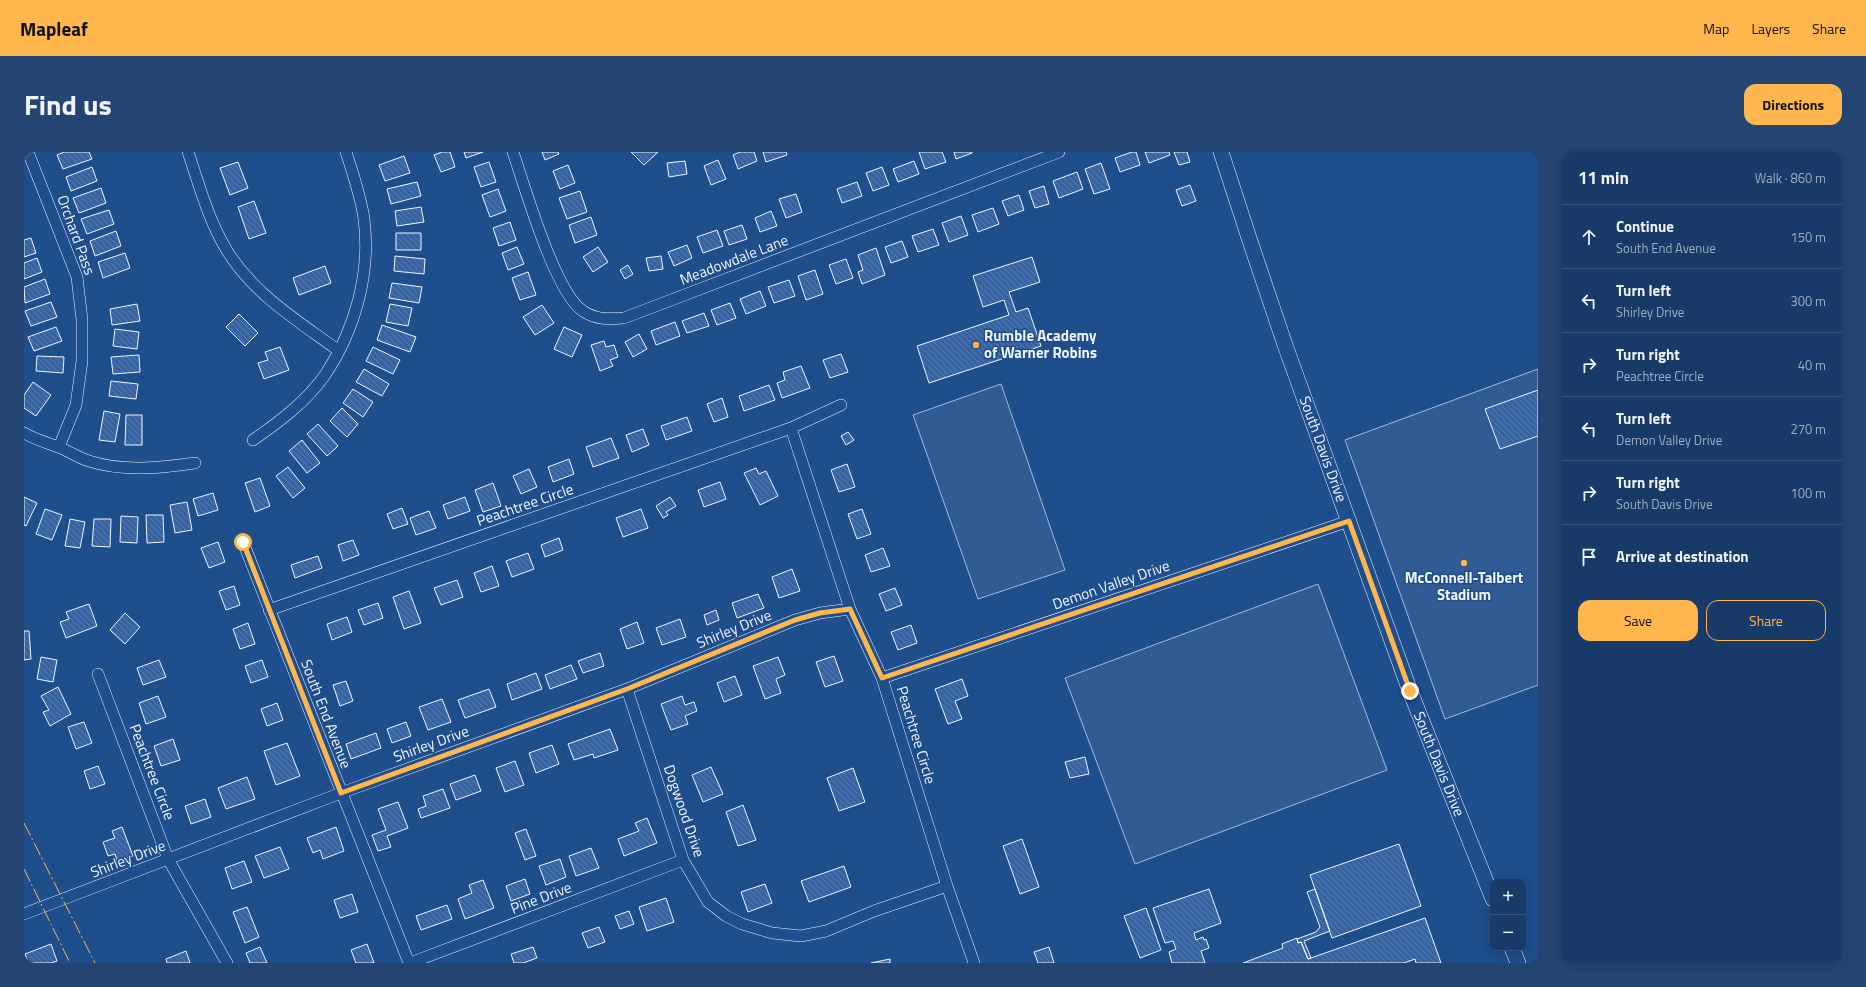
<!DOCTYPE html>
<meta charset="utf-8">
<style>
body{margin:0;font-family:"Titillium Web",sans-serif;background:#244571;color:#f1f3f6}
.controls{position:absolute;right:12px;bottom:12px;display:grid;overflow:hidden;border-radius:8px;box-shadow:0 2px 10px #0003}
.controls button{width:36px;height:36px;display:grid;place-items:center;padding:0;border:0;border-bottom:1px solid #36547d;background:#173a69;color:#f1f3f6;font:20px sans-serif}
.stop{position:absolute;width:12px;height:12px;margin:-9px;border:3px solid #ffb74d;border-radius:50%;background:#fff}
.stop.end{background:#ffb74d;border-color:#fff;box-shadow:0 1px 4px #0008}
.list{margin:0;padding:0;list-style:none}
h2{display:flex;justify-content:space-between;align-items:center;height:52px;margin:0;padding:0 16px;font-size:17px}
h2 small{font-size:13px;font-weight:400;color:#9eadc0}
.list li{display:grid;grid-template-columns:26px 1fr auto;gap:12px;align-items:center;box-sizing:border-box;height:64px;padding:0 16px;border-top:1px solid #36547d}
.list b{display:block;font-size:15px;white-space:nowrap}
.list p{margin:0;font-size:13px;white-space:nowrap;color:#9eadc0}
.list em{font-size:13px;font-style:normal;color:#9eadc0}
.actions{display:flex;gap:8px;padding:12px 16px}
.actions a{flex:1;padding:9px 0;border:1px solid #ffb74d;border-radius:12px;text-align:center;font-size:14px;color:#ffb74d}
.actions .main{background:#ffb74d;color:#111}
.icon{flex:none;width:22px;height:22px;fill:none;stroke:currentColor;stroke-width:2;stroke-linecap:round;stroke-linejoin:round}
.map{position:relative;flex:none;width:1514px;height:811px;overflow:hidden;border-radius:12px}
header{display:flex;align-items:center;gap:24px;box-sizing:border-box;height:56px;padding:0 20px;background:#ffb74d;color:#111}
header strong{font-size:19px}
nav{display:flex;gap:22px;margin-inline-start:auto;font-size:14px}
.intro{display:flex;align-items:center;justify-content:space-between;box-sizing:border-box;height:96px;padding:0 24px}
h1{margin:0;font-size:28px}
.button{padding:10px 18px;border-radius:12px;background:#ffb74d;color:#111;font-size:14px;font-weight:700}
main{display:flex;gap:24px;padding:0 24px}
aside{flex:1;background:#173a69;border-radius:12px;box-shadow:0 2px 10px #0003}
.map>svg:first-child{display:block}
</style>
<header>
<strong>Mapleaf</strong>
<nav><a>Map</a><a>Layers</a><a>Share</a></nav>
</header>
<div class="intro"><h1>Find us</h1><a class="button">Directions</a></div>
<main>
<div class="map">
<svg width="1514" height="811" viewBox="0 0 1514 811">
<defs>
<pattern id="building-back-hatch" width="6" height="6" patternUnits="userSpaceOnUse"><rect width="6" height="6" fill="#3563a3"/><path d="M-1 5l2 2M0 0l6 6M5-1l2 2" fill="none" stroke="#537ab1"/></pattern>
</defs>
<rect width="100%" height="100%" fill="#1f4e8c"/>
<path fill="#305b95" stroke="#a8bbd7" d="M 1514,217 L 1514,533 L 1421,567 L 1321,288 Z
M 977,232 L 1041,418 L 954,447 L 889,263 Z
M 1294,432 L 1363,618 L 1111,712 L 1041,526 Z"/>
<path fill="url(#building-back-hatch)" stroke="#f2f6ff" d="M 40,0 L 65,0 L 68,7 L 39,17 L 33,3 Z
M 418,0 L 426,0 L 431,15 L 417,20 L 410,3 Z
M 440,0 L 459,0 L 442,6 Z
M 518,0 L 534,0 L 535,2 L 521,8 Z
M 607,0 L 634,0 L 620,13 Z
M 716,0 L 730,0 L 733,9 L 714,17 L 709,3 Z
M 739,0 L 762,0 L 763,3 L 742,10 Z
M 895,0 L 918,0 L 922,10 L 901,17 Z
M 930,0 L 948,0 L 948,1 L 932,7 Z
M 1108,0 L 1112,0 L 1116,13 L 1096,20 L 1091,6 Z
M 1121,0 L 1145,0 L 1146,3 L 1125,11 Z
M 1150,0 L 1163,0 L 1166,10 L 1155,13 Z
M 380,4 L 386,21 L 361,29 L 355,13 Z
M 694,8 L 702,27 L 687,33 L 680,14 Z
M 661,9 L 663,22 L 645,25 L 643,11 Z
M 890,9 L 895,22 L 874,30 L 869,17 Z
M 214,10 L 224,36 L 206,43 L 196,16 Z
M 465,10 L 472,30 L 457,35 L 450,15 Z
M 1077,11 L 1086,37 L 1070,42 L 1061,17 Z
M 544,13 L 551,31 L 536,37 L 529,19 Z
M 68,15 L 73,29 L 47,39 L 42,25 Z
M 858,15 L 865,33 L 849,39 L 842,21 Z
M 1053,20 L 1059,37 L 1035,46 L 1029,29 Z
M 393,30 L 397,44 L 367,52 L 363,37 Z
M 833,30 L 838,44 L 818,51 L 813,37 Z
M 1166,33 L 1172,49 L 1158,54 L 1152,38 Z
M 1020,34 L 1025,52 L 1011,56 L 1005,39 Z
M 77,36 L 82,51 L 55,61 L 49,46 Z
M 474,37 L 482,59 L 466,65 L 458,43 Z
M 556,39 L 563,60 L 543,67 L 535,46 Z
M 772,42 L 778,60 L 762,66 L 755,47 Z
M 995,43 L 1000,58 L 984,64 L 978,49 Z
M 230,49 L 242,81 L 225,87 L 214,55 Z
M 397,55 L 400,70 L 373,74 L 371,59 Z
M 969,56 L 975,72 L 954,80 L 948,63 Z
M 85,58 L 90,72 L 63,82 L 57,67 Z
M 747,59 L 753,74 L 736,80 L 731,66 Z
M 937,64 L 944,83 L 925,90 L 918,71 Z
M 567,65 L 573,83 L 551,91 L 545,73 Z
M 486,70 L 492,88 L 475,94 L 469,76 Z
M 718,73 L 723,87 L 705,93 L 700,79 Z
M 909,77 L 915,93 L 894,100 L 888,84 Z
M 693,78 L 699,94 L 679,101 L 673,85 Z
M 92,79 L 97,94 L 71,104 L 66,89 Z
M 372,81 L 397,81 L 397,98 L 372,98 Z
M 7,86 L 12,101 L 0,105 L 0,88 Z
M 878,89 L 884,105 L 867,111 L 861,95 Z
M 663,93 L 668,106 L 650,114 L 644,100 Z
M 493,95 L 500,112 L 484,118 L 478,101 Z
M 574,95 L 584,110 L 569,120 L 559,105 Z
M 852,96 L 861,123 L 838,132 L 834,120 L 839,118 L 834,103 Z
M 101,101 L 106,116 L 79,126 L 74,110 Z
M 371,104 L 401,107 L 400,122 L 370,119 Z
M 637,104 L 639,117 L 625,119 L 622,106 Z
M 1008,105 L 1016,130 L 985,140 L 992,160 L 1004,156 L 1017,194 L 905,231 L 893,194 L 985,163 L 980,148 L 959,155 L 949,124 Z
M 13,106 L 18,120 L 0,127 L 0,111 Z
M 822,107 L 829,126 L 812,132 L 805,113 Z
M 604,113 L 609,122 L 601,127 L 596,118 Z
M 301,114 L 307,131 L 275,143 L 269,126 Z
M 791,118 L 799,142 L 782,148 L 774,124 Z
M 504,120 L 512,143 L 496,148 L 488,126 Z
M 21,127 L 26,142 L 1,151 L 0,135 Z
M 765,128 L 771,144 L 750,151 L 744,135 Z
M 368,131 L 398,135 L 395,151 L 365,146 Z
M 736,139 L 742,154 L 722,162 L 716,147 Z
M 27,150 L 33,165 L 7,174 L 1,159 Z
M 706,151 L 712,166 L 693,173 L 687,158 Z
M 113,152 L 116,169 L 88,173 L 86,157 Z
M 366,152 L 388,156 L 384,174 L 362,170 Z
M 518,153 L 530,171 L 511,183 L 499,165 Z
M 680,161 L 685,174 L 663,181 L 658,169 Z
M 215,162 L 234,181 L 221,194 L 202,175 Z
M 651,170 L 656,184 L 632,193 L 627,179 Z
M 358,173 L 392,185 L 386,200 L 353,188 Z
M 32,175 L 38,189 L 10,199 L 4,185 Z
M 540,175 L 558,183 L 548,205 L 530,197 Z
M 91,177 L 115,180 L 113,197 L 89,194 Z
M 615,182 L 623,197 L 609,205 L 601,190 Z
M 580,189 L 582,195 L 590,193 L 594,205 L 586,208 L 589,214 L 576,219 L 567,193 Z
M 256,195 L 265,218 L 240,227 L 234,211 L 244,208 L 241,200 Z
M 349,195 L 376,208 L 369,222 L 342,209 Z
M 817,202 L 824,220 L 806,226 L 799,208 Z
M 115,203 L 116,220 L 89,222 L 87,205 Z
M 13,204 L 40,205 L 39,221 L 12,219 Z
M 777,214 L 786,236 L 758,246 L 753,231 L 761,228 L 759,220 Z
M 340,217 L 365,232 L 358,244 L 332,230 Z
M 87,229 L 114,232 L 112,247 L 85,244 Z
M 9,230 L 27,243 L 12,264 L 0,256 L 0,243 Z
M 745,233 L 751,248 L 720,259 L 715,244 Z
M 329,237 L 349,250 L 339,265 L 319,251 Z
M 1514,238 L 1514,284 L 1476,297 L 1461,257 Z
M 698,246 L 704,265 L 690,270 L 683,252 Z
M 318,256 L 334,272 L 323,285 L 306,269 Z
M 80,259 L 96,262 L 91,290 L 75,288 Z
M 102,263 L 118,263 L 118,293 L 101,293 Z
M 663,265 L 668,279 L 642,288 L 637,274 Z
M 294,272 L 314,294 L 303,304 L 283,282 Z
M 619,277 L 625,293 L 608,300 L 602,283 Z
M 824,280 L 830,288 L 822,293 L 817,284 Z
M 587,286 L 595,306 L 569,315 L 562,295 Z
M 278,288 L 296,311 L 283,321 L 265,299 Z
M 545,307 L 550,322 L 529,330 L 524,315 Z
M 823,312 L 831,335 L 815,340 L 807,318 Z
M 264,315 L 281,336 L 269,346 L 252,324 Z
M 732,316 L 735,322 L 742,319 L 754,344 L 736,353 L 720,321 Z
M 505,317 L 513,335 L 497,342 L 489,324 Z
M 236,326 L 246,354 L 231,360 L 221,331 Z
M 696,330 L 702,347 L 680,355 L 674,338 Z
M 469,331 L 477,354 L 459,360 L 451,338 Z
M 189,341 L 194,358 L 174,364 L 169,347 Z
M 0,345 L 13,351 L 2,374 L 0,373 Z
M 441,345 L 446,359 L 424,367 L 419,353 Z
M 646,345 L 652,354 L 642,360 L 644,363 L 639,366 L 632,354 Z
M 163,350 L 168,378 L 151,381 L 146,353 Z
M 378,356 L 384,372 L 369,377 L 363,362 Z
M 21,357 L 38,363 L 28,388 L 12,382 Z
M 617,357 L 624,376 L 599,385 L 592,366 Z
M 838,357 L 847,382 L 833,387 L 824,362 Z
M 405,359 L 412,376 L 392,383 L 386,366 Z
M 122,363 L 139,363 L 140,390 L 123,391 Z
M 97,364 L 114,365 L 113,391 L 96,390 Z
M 46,367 L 61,370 L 56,396 L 41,394 Z
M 70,367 L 87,367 L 86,395 L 68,394 Z
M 535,386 L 539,398 L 521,405 L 517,393 Z
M 329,388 L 335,403 L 319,409 L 314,393 Z
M 194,390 L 201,410 L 185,416 L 177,396 Z
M 859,396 L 866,414 L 847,420 L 841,403 Z
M 504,401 L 510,417 L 488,425 L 482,409 Z
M 294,404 L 298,416 L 271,426 L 267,413 Z
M 468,414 L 475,434 L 457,440 L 450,421 Z
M 768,417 L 776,439 L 755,446 L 748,425 Z
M 433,428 L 439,445 L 417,453 L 410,436 Z
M 210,434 L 216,453 L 202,458 L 195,439 Z
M 871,436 L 878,453 L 862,459 L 855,442 Z
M 385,439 L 397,471 L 380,477 L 369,445 Z
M 734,442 L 740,456 L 713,466 L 708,451 Z
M 354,451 L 359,466 L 340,473 L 334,458 Z
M 65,452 L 73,474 L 42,486 L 36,470 L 45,467 L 42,460 Z
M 692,458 L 695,468 L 683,473 L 680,463 Z
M 101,461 L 116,475 L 101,492 L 86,478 Z
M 323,465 L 328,480 L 308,488 L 303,472 Z
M 656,467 L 662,485 L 638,493 L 632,476 Z
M 613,470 L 620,491 L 603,497 L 596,477 Z
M 224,471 L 231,492 L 216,497 L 209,477 Z
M 887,473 L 893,491 L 874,498 L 867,480 Z
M 0,479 L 5,479 L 7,507 L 0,508 Z
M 576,501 L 580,514 L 559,521 L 554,509 Z
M 810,504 L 819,529 L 801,535 L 792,510 Z
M 17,505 L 33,508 L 29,530 L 13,527 Z
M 754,505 L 761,523 L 752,527 L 757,541 L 741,547 L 729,514 Z
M 135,508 L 142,525 L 119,533 L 113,516 Z
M 238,508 L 244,525 L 227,531 L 221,514 Z
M 547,513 L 553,527 L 526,537 L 521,523 Z
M 512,521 L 518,537 L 488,548 L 483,532 Z
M 711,524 L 718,543 L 700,550 L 693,531 Z
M 938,527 L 944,544 L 931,549 L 938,567 L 924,572 L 911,537 Z
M 322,529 L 329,549 L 316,554 L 309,533 Z
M 34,535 L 47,562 L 26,574 L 19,560 L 25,558 L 17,544 Z
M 465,537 L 472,555 L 441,566 L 434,548 Z
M 134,544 L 142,565 L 122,572 L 115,551 Z
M 658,544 L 661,553 L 670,550 L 673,559 L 661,564 L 664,572 L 647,578 L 637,552 Z
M 418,547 L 427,570 L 404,578 L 395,555 Z
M 253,551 L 259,568 L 243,574 L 237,557 Z
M 60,570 L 68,591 L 52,597 L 44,575 Z
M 382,570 L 387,584 L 368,591 L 363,577 Z
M 586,577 L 594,598 L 570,606 L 569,602 L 550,608 L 544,592 Z
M 352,581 L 357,596 L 327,607 L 322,592 Z
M 149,587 L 156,608 L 137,614 L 130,594 Z
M 263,591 L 276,624 L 252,633 L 240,599 Z
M 528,593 L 535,612 L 512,621 L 505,601 Z
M 1061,605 L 1065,622 L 1046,626 L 1041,610 Z
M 491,609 L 500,633 L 481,640 L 472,616 Z
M 74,614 L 81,632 L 66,637 L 60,619 Z
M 687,615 L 699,642 L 679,650 L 668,623 Z
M 829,616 L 841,650 L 815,659 L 803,626 Z
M 451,623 L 457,639 L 432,648 L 426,632 Z
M 223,625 L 231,647 L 202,657 L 194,636 Z
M 419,637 L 426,656 L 397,666 L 394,657 L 402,654 L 399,644 Z
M 181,647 L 187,665 L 167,672 L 161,654 Z
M 374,650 L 384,676 L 363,684 L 367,695 L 354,699 L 348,683 L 362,678 L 354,657 Z
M 719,653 L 732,688 L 714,694 L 702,660 Z
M 623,666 L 633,691 L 600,704 L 594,687 L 615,679 L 611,671 Z
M 98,675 L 109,704 L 93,709 L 91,702 L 84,704 L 79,690 L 91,686 L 88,679 Z
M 312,675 L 320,699 L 299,707 L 296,698 L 289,701 L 283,686 Z
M 502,677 L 512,704 L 501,708 L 491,681 Z
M 998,687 L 1015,735 L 996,742 L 979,694 Z
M 1375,692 L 1397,754 L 1308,786 L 1286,723 Z
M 256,695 L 265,717 L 240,726 L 231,704 Z
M 567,696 L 575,716 L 552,724 L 545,704 Z
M 536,707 L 542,725 L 522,733 L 515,714 Z
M 220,709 L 228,730 L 208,737 L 201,716 Z
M 820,714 L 827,735 L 785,750 L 777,729 Z
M 501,727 L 506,742 L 487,749 L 482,734 Z
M 459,728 L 470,756 L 441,767 L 434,747 L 448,741 L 445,733 Z
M 741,732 L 748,751 L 724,760 L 717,740 Z
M 1185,737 L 1197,771 L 1170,781 L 1172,788 L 1179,785 L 1180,788 L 1182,787 L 1185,796 L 1177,799 L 1181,811 L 1148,811 L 1145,800 L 1152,797 L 1149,789 L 1141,791 L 1129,756 Z
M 1291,737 L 1306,779 L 1280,789 L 1287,806 L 1284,807 L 1277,790 L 1274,791 L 1273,787 L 1292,780 L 1296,775 L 1283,740 Z
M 328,742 L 334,760 L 316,766 L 310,748 Z
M 642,746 L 650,770 L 623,779 L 615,755 Z
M 423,753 L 428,767 L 397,778 L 392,764 Z
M 223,755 L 235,785 L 221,791 L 209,760 Z
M 1122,756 L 1137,798 L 1116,806 L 1100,764 Z
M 605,759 L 610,772 L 596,777 L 591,764 Z
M 1401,766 L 1417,811 L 1392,811 L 1391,807 L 1380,811 L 1219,811 L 1259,796 L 1258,792 L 1273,786 L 1274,791 L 1277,790 L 1284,807 Z
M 575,775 L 581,790 L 564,796 L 558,781 Z
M 27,792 L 33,809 L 27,811 L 4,811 L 1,802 Z
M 343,792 L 350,811 L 332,811 L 327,798 Z
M 236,795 L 243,811 L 226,811 L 222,801 Z
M 509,795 L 513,806 L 499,811 L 490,811 L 487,802 Z
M 1025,795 L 1030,811 L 1014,811 L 1010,800 Z
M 162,799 L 166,811 L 143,811 L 142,807 Z
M 866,807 L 866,811 L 847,811 Z"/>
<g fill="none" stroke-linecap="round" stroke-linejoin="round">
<g stroke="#f2f6ff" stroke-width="12">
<path id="street" d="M 4,0 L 53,125 L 58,168 L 58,209 L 52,253 L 35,295
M 164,0 C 175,32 184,67 202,97 C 228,141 274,169 315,199
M 489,0 C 501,35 531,141 559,159 C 572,168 585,167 600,166 L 1035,0
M 767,276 L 817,253
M 0,281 C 12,288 24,291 37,296 C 46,300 55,306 65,309 C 99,320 136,316 171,311
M 229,288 C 255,270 282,250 301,223 C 331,178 347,121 340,67 C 337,45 329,22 322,0
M 219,390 L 385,811
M 245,458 L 767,276 L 826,457 L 858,526 L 923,734 L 950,811
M 74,522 L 144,707 L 203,811
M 858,526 L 1325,369
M 603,537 L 659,708 L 684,750 L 702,764 L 718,772 L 748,781 L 777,784 L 802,779 L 850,759 L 923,734
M 0,762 L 317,641 L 603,537 L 771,468 L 796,461 L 826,457
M 386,811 L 659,708"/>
</g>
<g stroke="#f2f6ff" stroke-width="16">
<path id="secondary" d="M 1197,0 L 1226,89 L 1261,193 L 1386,539 L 1469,747
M 1488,796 L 1494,811"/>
</g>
<use href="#street" stroke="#1f4e8c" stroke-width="11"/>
<use href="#secondary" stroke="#1f4e8c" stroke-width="15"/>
<path stroke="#ffb74d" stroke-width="1" stroke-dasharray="14 3 2 3" stroke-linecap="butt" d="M 0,671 L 71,811
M 0,717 L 46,811"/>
</g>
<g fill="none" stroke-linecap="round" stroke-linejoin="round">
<path stroke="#ffb74d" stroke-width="5" d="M 219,390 L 317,641 L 603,537 L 771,468 L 796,461 L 826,457 L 858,526 L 1325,369 L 1386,539"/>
</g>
<g fill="#ffb74d" stroke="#1f4e8c" stroke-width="1.5">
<circle cx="952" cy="193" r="4"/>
<circle cx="1440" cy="411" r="4"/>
</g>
<g text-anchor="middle" stroke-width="3" stroke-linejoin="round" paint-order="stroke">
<g font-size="15" fill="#f2f6ff" stroke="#1f4e8c">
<text transform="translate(52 83) rotate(70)" y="5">Orchard Pass</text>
<text transform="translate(710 108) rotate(-21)" y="5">Meadowdale Lane</text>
<text transform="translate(1299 297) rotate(70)" y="5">South Davis Drive</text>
<text transform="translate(501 353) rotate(-19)" y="5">Peachtree Circle</text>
<text transform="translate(1087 433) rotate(-19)" y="5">Demon Valley Drive</text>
<text transform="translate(710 477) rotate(-22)" y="5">Shirley Drive</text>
<text transform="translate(302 562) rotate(69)" y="5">South End Avenue</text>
<text transform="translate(892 583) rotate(73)" y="5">Peachtree Circle</text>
<text transform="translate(407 592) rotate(-20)" y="5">Shirley Drive</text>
<text transform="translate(1415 612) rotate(68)" y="5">South Davis Drive</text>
<text transform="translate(128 620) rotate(69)" y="5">Peachtree Circle</text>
<text transform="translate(660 659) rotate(71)" y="5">Dogwood Drive</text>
<text transform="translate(104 707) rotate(-21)" y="5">Shirley Drive</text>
<text transform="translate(517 746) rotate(-21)" y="5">Pine Drive</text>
</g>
<g font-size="15" font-weight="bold" fill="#f2f6ff" stroke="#1f4e8c" text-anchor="start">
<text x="960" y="189">Rumble Academy<tspan x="960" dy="17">of Warner Robins</tspan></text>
<text x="1440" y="431" text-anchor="middle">McConnell-Talbert<tspan x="1440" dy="17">Stadium</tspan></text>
</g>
</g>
</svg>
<div class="controls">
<button>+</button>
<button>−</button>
</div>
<div class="stop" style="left:219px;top:390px"></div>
<div class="stop end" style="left:1386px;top:539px"></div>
</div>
<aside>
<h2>11 min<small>Walk · 860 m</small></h2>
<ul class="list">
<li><svg class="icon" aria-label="ahead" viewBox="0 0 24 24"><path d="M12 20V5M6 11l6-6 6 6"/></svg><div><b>Continue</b><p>South End Avenue</p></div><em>150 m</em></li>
<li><svg class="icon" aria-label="left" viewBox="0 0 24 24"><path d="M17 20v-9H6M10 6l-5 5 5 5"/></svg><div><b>Turn left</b><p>Shirley Drive</p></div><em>300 m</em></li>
<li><svg class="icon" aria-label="right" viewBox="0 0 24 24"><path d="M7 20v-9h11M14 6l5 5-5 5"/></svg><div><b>Turn right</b><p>Peachtree Circle</p></div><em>40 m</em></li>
<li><svg class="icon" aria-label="left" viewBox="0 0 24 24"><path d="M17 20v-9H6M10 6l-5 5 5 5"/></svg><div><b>Turn left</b><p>Demon Valley Drive</p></div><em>270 m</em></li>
<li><svg class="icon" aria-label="right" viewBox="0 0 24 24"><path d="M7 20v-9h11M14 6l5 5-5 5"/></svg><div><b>Turn right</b><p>South Davis Drive</p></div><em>100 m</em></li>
<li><svg class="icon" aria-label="arrive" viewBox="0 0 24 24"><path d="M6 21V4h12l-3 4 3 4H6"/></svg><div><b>Arrive at destination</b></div></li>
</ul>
<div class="actions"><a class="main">Save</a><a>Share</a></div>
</aside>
</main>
